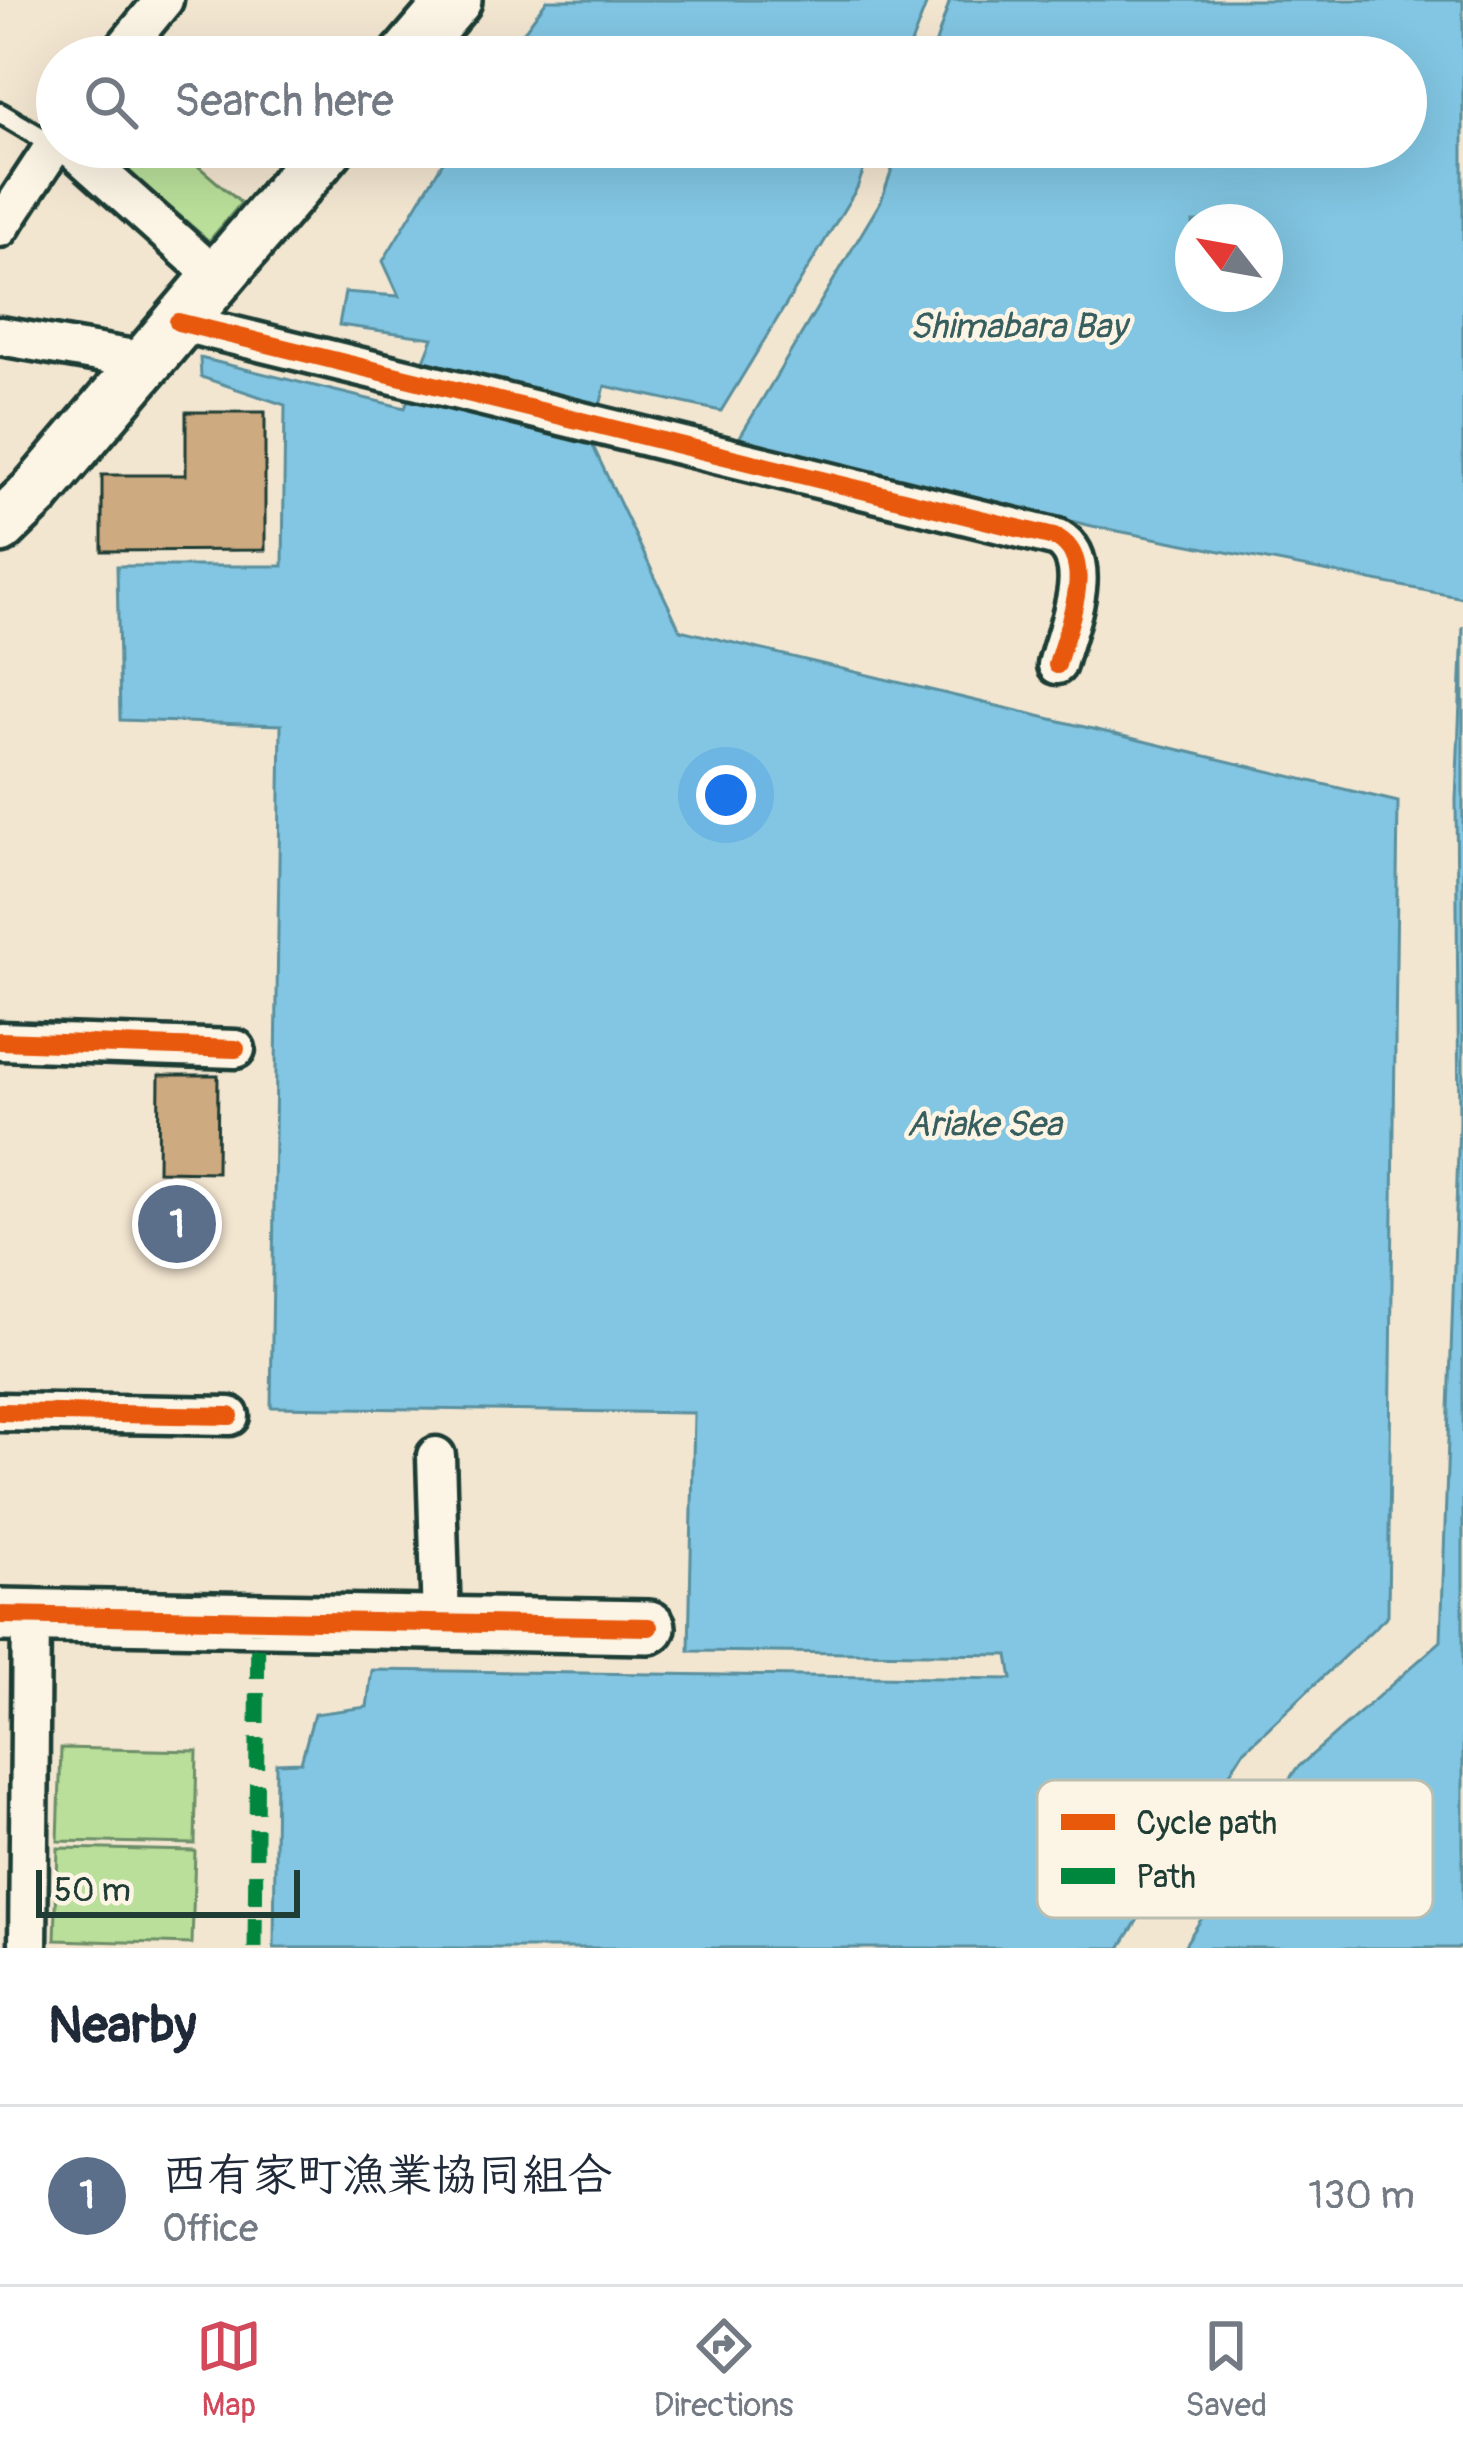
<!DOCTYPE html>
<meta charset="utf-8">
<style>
body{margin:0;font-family:Pangolin,"Klee One",sans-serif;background:#f2f2f3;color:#1f2937}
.compass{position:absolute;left:1175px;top:204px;width:108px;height:108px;border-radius:50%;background:#fff;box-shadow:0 12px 48px #0002;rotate:301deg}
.scale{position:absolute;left:36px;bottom:30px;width:264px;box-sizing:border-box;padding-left:12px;border:6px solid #1f3d34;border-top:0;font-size:33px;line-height:42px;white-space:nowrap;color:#1f3d34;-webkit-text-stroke:9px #fcf5e5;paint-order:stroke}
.you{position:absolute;left:726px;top:795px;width:42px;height:42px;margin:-30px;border:9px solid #fff;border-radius:50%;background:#1a73e8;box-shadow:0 0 0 18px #1a73e833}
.badge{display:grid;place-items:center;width:78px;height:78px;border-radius:50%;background:#d1495b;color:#fff;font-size:39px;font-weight:700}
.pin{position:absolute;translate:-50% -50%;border:6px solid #fff;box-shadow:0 3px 12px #0006}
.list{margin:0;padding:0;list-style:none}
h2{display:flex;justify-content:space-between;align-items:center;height:156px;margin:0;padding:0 48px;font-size:51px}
h2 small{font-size:39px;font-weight:400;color:#747a83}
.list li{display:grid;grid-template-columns:78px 1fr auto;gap:36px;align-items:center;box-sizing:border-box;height:180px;padding:0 48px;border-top:3px solid #e0e1e3}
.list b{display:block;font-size:45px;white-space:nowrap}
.list p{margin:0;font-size:39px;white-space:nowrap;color:#747a83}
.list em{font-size:39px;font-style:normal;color:#747a83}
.icon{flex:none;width:66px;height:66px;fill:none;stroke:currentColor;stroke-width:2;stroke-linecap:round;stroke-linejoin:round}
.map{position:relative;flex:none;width:1463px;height:1948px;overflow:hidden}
.search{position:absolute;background:#fff;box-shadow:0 12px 48px #0002;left:36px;right:36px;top:36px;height:132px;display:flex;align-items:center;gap:30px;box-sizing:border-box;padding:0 42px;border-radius:66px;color:#747a83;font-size:45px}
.sheet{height:336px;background:#fff}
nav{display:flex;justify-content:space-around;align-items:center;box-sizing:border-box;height:168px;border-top:3px solid #e0e1e3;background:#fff;font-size:33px;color:#747a83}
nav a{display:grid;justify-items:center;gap:6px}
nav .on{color:#d1495b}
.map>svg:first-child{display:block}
</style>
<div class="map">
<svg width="1463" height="1948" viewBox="0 0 1463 1948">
<rect width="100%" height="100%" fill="#f3e6d1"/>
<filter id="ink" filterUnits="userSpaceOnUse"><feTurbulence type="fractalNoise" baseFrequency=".00833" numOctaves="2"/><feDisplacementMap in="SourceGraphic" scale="24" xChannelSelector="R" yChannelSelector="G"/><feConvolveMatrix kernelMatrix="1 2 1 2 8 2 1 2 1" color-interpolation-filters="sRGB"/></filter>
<g filter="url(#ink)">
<path fill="#b9df9a" stroke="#6c8e67" stroke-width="3" d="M 100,147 L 176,147 L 241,203 L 209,241 Z
M 61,1748 L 197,1751 L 195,1844 L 58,1841 Z
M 58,1848 L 195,1851 L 192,1944 L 55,1940 Z"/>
<path fill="#82c6e3" stroke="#5a8f9d" stroke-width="3" fill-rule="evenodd" d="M 547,0 L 928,0 L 906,57 L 505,57 Z
M 950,0 L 1463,0 L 1463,598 L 1092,526 L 738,440 L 881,201 L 900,147 L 1406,147 L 1406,57 L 931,57 ZM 1193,222 L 1265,222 L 1265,294 L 1193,294 Z
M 452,147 L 872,147 L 857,188 L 721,411 L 605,386 L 591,442 L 680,630 L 1398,802 L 1388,1615 L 1243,1752 L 1120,1948 L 274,1948 L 276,1763 L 301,1762 L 314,1714 L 367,1707 L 372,1670 L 1012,1679 L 1008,1655 L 689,1651 L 694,1413 L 271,1407 L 281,725 L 120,720 L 117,566 L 283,566 L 285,405 L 201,377 L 200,358 L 405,408 L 433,338 L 339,325 L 345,292 L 399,296 L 383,261 Z
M 1463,626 L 1463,1948 L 1183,1948 L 1296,1769 L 1441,1641 L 1459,1122 L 1456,800 Z"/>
<path fill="#ceaa81" stroke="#1f3d34" stroke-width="3" d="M 186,412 L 265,412 L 265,550 L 102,551 L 102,475 L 186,475 Z
M 159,1075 L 218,1075 L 217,1172 L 158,1171 Z
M 156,1197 L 199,1198 L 198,1251 L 154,1250 Z"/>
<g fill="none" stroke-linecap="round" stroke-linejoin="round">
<g stroke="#1f3d34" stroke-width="27">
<path id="lane" d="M 0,113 L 54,145"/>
</g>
<g stroke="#1f3d34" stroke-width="45">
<path id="street" d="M 117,57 L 164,0
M 71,147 L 216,277
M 0,228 L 57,141
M 178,322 L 1058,538 C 1098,562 1066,628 1057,665
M 0,336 L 145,361
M 0,1041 L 236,1049
M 0,1412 L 230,1416
M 436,1456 L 441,1623
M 28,1948 L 31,1616"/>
</g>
<g stroke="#1f3d34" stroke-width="60">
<path id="secondary" d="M 406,57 L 455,0
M 0,527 L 35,493 L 328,147
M 0,1615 L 649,1627"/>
</g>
<use href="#lane" stroke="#fcf5e5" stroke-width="18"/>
<use href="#street" stroke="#fcf5e5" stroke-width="36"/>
<use href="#secondary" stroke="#fcf5e5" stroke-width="51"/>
<path stroke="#00873e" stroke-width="15" stroke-dasharray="30 15" stroke-linecap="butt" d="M 255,1948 L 258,1620"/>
<g stroke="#fcf5e5" stroke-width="26">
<path id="cycleway" d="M 178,322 L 1058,538 C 1098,562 1066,628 1057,665
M 0,1041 L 236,1049
M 0,1412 L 230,1416
M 0,1615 L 649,1627"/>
</g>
<use href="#cycleway" stroke="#e8590c" stroke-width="18"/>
</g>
</g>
<g text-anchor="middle" stroke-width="9" stroke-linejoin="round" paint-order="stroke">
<g font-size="36" font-style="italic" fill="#385f60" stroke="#fcf5e5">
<text x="1018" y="338">Shimabara Bay</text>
<text x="984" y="1136">Ariake Sea</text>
</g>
</g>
<rect x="1037" y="1780" width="396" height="138" rx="18" fill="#fcf5e5" stroke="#babeb0" stroke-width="3"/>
<rect x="1061" y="1814" width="54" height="16" fill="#e8590c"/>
<rect x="1061" y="1868" width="54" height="16" fill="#00873e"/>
<g font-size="33" fill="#1f3d34">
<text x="1136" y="1834">Cycle path</text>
<text x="1136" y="1888">Path</text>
</g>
</svg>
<svg class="compass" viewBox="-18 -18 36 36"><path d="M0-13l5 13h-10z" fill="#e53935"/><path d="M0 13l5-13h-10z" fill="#747a83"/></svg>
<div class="scale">50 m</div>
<div class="you"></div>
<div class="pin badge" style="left:177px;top:1224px;background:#5c6f8a">1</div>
<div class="search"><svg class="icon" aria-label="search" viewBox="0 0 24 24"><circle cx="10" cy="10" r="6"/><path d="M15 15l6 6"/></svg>Search here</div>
</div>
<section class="sheet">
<h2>Nearby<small></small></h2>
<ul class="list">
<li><span class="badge" style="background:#5c6f8a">1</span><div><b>西有家町漁業協同組合</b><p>Office</p></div><em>130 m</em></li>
</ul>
</section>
<nav>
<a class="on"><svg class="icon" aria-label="map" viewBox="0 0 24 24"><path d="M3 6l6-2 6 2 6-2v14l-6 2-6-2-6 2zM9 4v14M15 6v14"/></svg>Map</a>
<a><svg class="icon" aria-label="directions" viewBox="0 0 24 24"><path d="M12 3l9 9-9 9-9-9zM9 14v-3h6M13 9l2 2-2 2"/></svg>Directions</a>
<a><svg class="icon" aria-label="saved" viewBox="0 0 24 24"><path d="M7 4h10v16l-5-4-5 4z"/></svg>Saved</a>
</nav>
